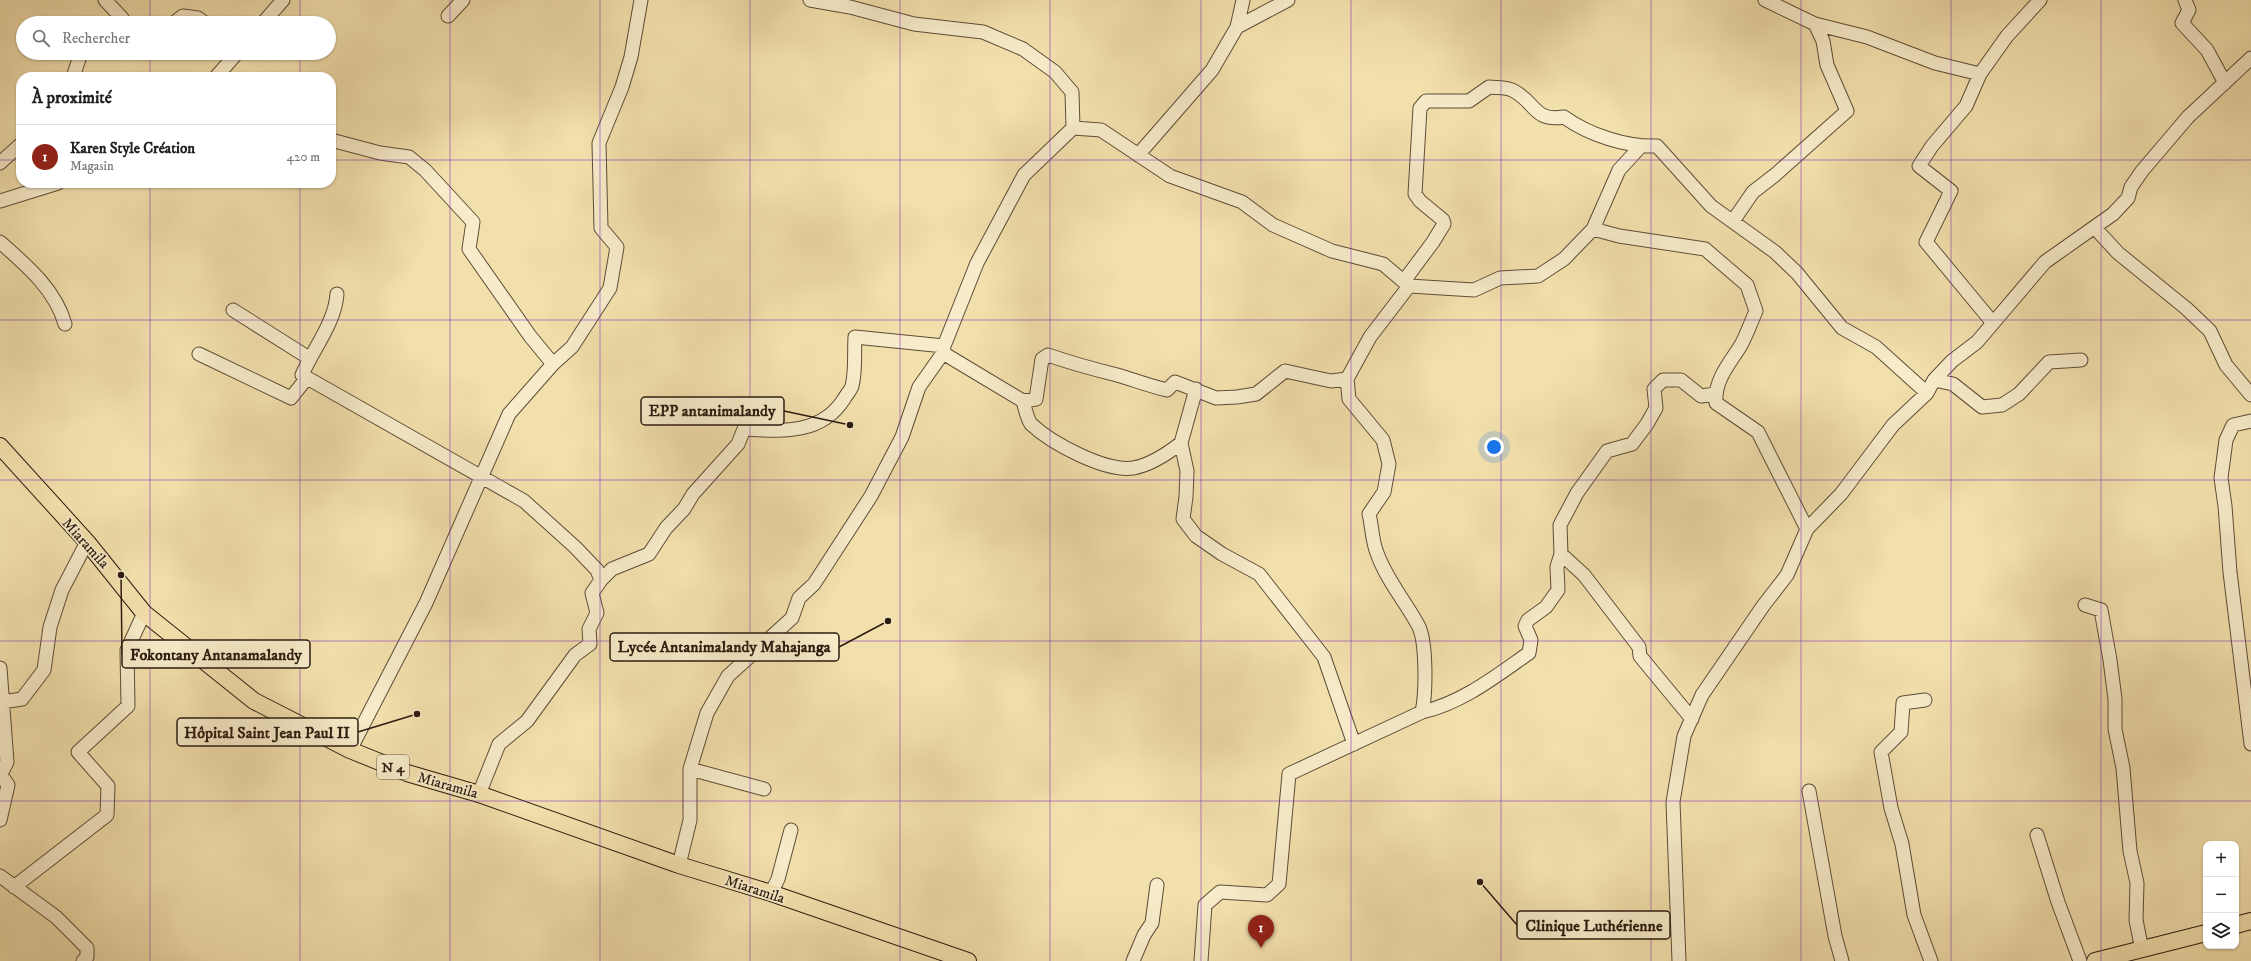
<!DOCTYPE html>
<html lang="fr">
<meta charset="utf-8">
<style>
body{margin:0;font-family:"IM FELL DW Pica",serif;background:#f6f6f6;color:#222}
.controls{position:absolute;right:12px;bottom:12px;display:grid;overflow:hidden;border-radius:8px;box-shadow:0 1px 3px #0004}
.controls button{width:36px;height:36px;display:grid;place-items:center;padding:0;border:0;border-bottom:1px solid #e0e0e0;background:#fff;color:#222;font:20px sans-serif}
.you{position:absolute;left:1494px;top:447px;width:14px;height:14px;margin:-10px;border:3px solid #fff;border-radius:50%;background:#1a73e8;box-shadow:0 0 0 6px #1a73e833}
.badge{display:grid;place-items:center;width:26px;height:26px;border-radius:50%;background:#8f2418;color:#fff;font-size:13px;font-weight:700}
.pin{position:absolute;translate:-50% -33px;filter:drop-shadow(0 1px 2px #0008)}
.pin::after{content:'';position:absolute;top:21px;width:14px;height:12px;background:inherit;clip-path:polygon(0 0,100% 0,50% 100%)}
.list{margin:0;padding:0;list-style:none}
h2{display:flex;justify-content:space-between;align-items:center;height:52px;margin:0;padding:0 16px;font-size:17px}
h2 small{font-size:13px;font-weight:400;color:#767676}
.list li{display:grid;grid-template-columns:26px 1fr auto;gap:12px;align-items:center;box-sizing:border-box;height:64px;padding:0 16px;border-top:1px solid #e0e0e0}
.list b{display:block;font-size:15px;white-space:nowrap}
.list p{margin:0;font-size:13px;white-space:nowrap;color:#767676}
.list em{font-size:13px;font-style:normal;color:#767676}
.icon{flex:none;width:22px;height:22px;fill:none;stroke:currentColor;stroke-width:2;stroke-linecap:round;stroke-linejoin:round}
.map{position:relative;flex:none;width:2251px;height:961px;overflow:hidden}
.search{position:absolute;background:#fff;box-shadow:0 1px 3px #0004;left:16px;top:16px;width:320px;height:44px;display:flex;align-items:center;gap:10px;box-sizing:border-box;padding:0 14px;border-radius:22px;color:#767676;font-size:15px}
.panel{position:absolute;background:#fff;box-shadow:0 1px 3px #0004;left:16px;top:72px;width:320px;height:116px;border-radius:16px}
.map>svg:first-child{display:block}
</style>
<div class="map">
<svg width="2251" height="961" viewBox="0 0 2251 961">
<rect width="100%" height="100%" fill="#f2e0ac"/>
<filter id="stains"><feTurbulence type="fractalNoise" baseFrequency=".005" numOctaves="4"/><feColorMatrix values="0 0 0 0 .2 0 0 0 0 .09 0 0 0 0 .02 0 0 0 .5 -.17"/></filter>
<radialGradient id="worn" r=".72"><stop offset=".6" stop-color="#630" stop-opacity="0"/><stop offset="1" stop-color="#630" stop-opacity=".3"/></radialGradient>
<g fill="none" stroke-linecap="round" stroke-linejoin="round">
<g stroke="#5e4c37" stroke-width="15">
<path id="minor" d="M 105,0 L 122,18 L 120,23
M 1765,0 L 1815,24 L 1867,37 L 1935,63 L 1980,74 L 2007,36 L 2040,0
M 2185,0 L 2189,10 L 2182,23 L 2207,50 L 2225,83
M 448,16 L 463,0
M 174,23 L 183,16 L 198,18 L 205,23
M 263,23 L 283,0
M 1237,27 L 1288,0
M 1980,74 L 1966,106 L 1932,146 L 1919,166 L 1951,191 L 1926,242 L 1993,323
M 73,77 L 81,53
M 216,77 L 237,53
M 1073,128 L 1101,130 L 1170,176 L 1242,202 L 1273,225 L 1332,251 L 1383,264 L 1409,286
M 331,140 L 380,153 L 409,157 L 425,170 L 473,222 L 469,249 L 530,336 L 553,364
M 1138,155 L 1212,70 L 1237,27 L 1243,0
M 0,163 L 21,144
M 0,201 L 58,183
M 1733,221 L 1753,192 L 1775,175 L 1847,111 L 1827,65 L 1823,41 L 1815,24
M 2095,228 L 2118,253 L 2187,309 L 2210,331 L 2226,365 L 2251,395
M 1593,229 L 1619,236 L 1705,249 L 1747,285 L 1756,311 C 1751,322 1747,334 1741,345 C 1730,363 1714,380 1716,403 L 1758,432 L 1807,529
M 0,242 C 26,265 55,289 65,324
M 1404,281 L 1433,242 L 1444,224 L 1443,220 L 1420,201 L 1415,194 L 1420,108 L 1426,101 L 1469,101 L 1489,87 C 1497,88 1508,87 1514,91 C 1536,103 1534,122 1564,117 C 1589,135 1626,147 1657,146 L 1711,206 L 1775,252 L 1797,273 L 1842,328 L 1876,347 L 1927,393
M 337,294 C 335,323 313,349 302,375 L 524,501 L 575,547 L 597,570 L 601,580 L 592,593 L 597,613 L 589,629 L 590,644 L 575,655 L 527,721 L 499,744 L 479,794
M 233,310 L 309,358
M 943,353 L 1023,401 L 1036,399 L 1042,359 L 1048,355 C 1071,363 1093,369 1117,375 C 1134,380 1150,386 1167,390 L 1175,382 L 1216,398 L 1237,397 L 1256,394 L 1285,371 L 1331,381 L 1347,379
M 199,354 L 291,398 L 306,379
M 1934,380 L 1953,384 L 1982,407 L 2002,405 L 2019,394 L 2049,362 L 2081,360
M 1196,389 L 1181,443 L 1187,471 L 1186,497 L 1183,519 L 1196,536 L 1222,554 L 1259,574 L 1324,657 L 1354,744
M 1023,401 C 1025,408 1027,419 1031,424 C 1051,443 1105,472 1133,468 C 1151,465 1167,454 1181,443
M 2251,421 L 2233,425 L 2226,440 L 2221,478 L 2225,506 L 2230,572 L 2251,744
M 601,580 L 612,569 L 649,554 L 666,528 L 684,509 L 693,494 L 738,444 L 744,429 C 782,431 821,435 844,399 C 846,395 851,390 852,386 C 856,371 854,352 855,337 L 944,346
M 2085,605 L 2101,610 L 2110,660 L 2115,699 L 2115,729 L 2123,768 L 2130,851 L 2137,883 L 2136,920 L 2142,950
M 0,668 L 7,762 L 0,776
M 1925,700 L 1903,703 L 1901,732 L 1881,752 L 1891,808 L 1902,844 L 1914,915 L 1931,961
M 2,702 L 22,699 L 44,670 L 50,627 L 62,590 L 87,542
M 1422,712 C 1462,703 1496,676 1529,653 L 1531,640 L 1525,626 L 1528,620 L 1546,607 L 1558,590 L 1557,567 L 1561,554
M 1692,719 L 1640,656 L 1639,647 L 1584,575 L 1561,554 L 1560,525 L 1577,493 L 1607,451 L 1632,444 L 1647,424 L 1656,408 L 1654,389 L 1663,380 L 1681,380 L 1701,396 L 1715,394
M 350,750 L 426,603 L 509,414 L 553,364 L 572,347 L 610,288 L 617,247 L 601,228 L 599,143 L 622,87 L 631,57 L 641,0
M 690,769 L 764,789
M 1809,791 L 1835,936 L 1842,961
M 0,820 L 8,785 L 1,775
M 2037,835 L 2058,902 L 2080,961
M 679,865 L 690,820 L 690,769 L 707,713 L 728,676 L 792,618 L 799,598 L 814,584 L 871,496 L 902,437 L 919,387 L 943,353 L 944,346 L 977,263 L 1024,175 L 1073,128 L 1072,92 L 1055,72 L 1023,49 L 983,32 L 914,24 L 850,7 L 810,0
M 0,876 L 56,917 L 87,948 L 87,957 L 83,961
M 14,887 L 107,815 L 108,786 L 78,752 L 128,706 L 127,650 L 144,613
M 771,893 L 778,879 L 791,830
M 1133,961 L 1144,935 L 1152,923 L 1157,885
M 1201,961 L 1205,905 L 1220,892 L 1267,895 L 1279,884 L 1289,774 L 1422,712 C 1426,694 1427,641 1418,625 C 1405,601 1386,579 1377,553 C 1372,541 1372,526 1369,514 L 1384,492 L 1389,464 L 1383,440 L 1349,399 L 1347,379 L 1370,337 L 1409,286 L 1474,290 L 1500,278 L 1538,276 L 1564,259 L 1593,229 L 1619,170 L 1641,146
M 1679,961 L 1673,802 L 1684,736 L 1702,695 L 1763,606 L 1787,575 L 1807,529 L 1841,494 L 1893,425 L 1927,393 L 1934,380 L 1952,361 L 1977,342 L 2045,262 L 2113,214 L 2128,198 L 2131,187 L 2142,171 L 2188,117 L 2251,58"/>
</g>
<g stroke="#2c1b10" stroke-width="18">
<path id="major" d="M 0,446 L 87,542 L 144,613 L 254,701 L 350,750 L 407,773 L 479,794 L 679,865 L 771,893 L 968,961
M 2236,925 L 2251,921
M 2095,961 L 2206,933"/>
</g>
<use href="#minor" stroke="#f7ebc9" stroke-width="13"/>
<use href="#major" stroke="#f2e0ac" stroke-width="16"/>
</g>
<path fill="none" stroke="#7b2cbf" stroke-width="1" stroke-opacity="0.55" d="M 150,0 L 150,23M 300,0 L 300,23M 450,0 L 450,961M 600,0 L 600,961M 750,0 L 750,961M 900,0 L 900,961M 1050,0 L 1050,961M 1201,0 L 1201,961M 1351,0 L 1351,961M 1501,0 L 1501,961M 1651,0 L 1651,961M 1801,0 L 1801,961M 1951,0 L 1951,961M 2101,0 L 2101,961M 150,53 L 150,77M 300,53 L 300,77M 0,160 L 21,160M 331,160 L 2251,160M 150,183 L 150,961M 300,183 L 300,961M 0,320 L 2251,320M 0,480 L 2251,480M 0,641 L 2251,641M 0,801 L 2251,801"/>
<g text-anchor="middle" stroke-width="3.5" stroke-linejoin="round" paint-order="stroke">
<rect fill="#f7ebc9" stroke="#695948" stroke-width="1" x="377" y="755" width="32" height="24" rx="3"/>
<g font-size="14" font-weight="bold" fill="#2c1b10">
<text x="393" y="772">N 4</text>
</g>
<g font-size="15" fill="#2c1b10" stroke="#f7ebc9">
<text transform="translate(86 543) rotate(48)" y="5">Miaramila</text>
<text transform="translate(448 785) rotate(16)" y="5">Miaramila</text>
<text transform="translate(755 889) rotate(18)" y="5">Miaramila</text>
</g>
</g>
<path fill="none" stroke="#2c1b10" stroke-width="1.5" d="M850 425L784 411M888 621L839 647M121 575L122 654M417 714L358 732M1480 882L1517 925"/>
<g fill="#2c1b10" stroke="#f7ebc9" stroke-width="1.5">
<circle cx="850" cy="425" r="4"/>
<circle cx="888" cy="621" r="4"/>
<circle cx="121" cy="575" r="4"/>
<circle cx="417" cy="714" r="4"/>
<circle cx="1480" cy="882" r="4"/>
</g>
<g fill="#f7ebc9" stroke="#2c1b10" stroke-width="1.5">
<rect x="641" y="397" width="143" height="28" rx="4"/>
<rect x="610" y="633" width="229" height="28" rx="4"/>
<rect x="122" y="640" width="188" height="28" rx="4"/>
<rect x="177" y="718" width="181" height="28" rx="4"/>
<rect x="1517" y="911" width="153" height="28" rx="4"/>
</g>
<g font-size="16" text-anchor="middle" font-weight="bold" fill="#2c1b10">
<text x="712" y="416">EPP antanimalandy</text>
<text x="724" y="652">Lycée Antanimalandy Mahajanga</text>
<text x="216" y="660">Fokontany Antanamalandy</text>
<text x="267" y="738">Hôpital Saint Jean Paul II</text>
<text x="1594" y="931">Clinique Luthérienne</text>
</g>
<rect width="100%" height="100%" filter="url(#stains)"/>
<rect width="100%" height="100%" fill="url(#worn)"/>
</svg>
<div class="controls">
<button>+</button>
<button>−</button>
<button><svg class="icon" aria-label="layers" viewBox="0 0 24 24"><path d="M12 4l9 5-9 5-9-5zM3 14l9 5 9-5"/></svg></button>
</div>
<div class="you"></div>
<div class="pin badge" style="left:1261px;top:948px">1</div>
<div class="search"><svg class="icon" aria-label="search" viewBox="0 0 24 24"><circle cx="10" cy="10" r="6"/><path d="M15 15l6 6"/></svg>Rechercher</div>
<section class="panel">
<h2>À proximité<small></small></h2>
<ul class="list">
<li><span class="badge">1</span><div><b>Karen Style Création</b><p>Magasin</p></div><em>420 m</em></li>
</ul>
</section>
</div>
